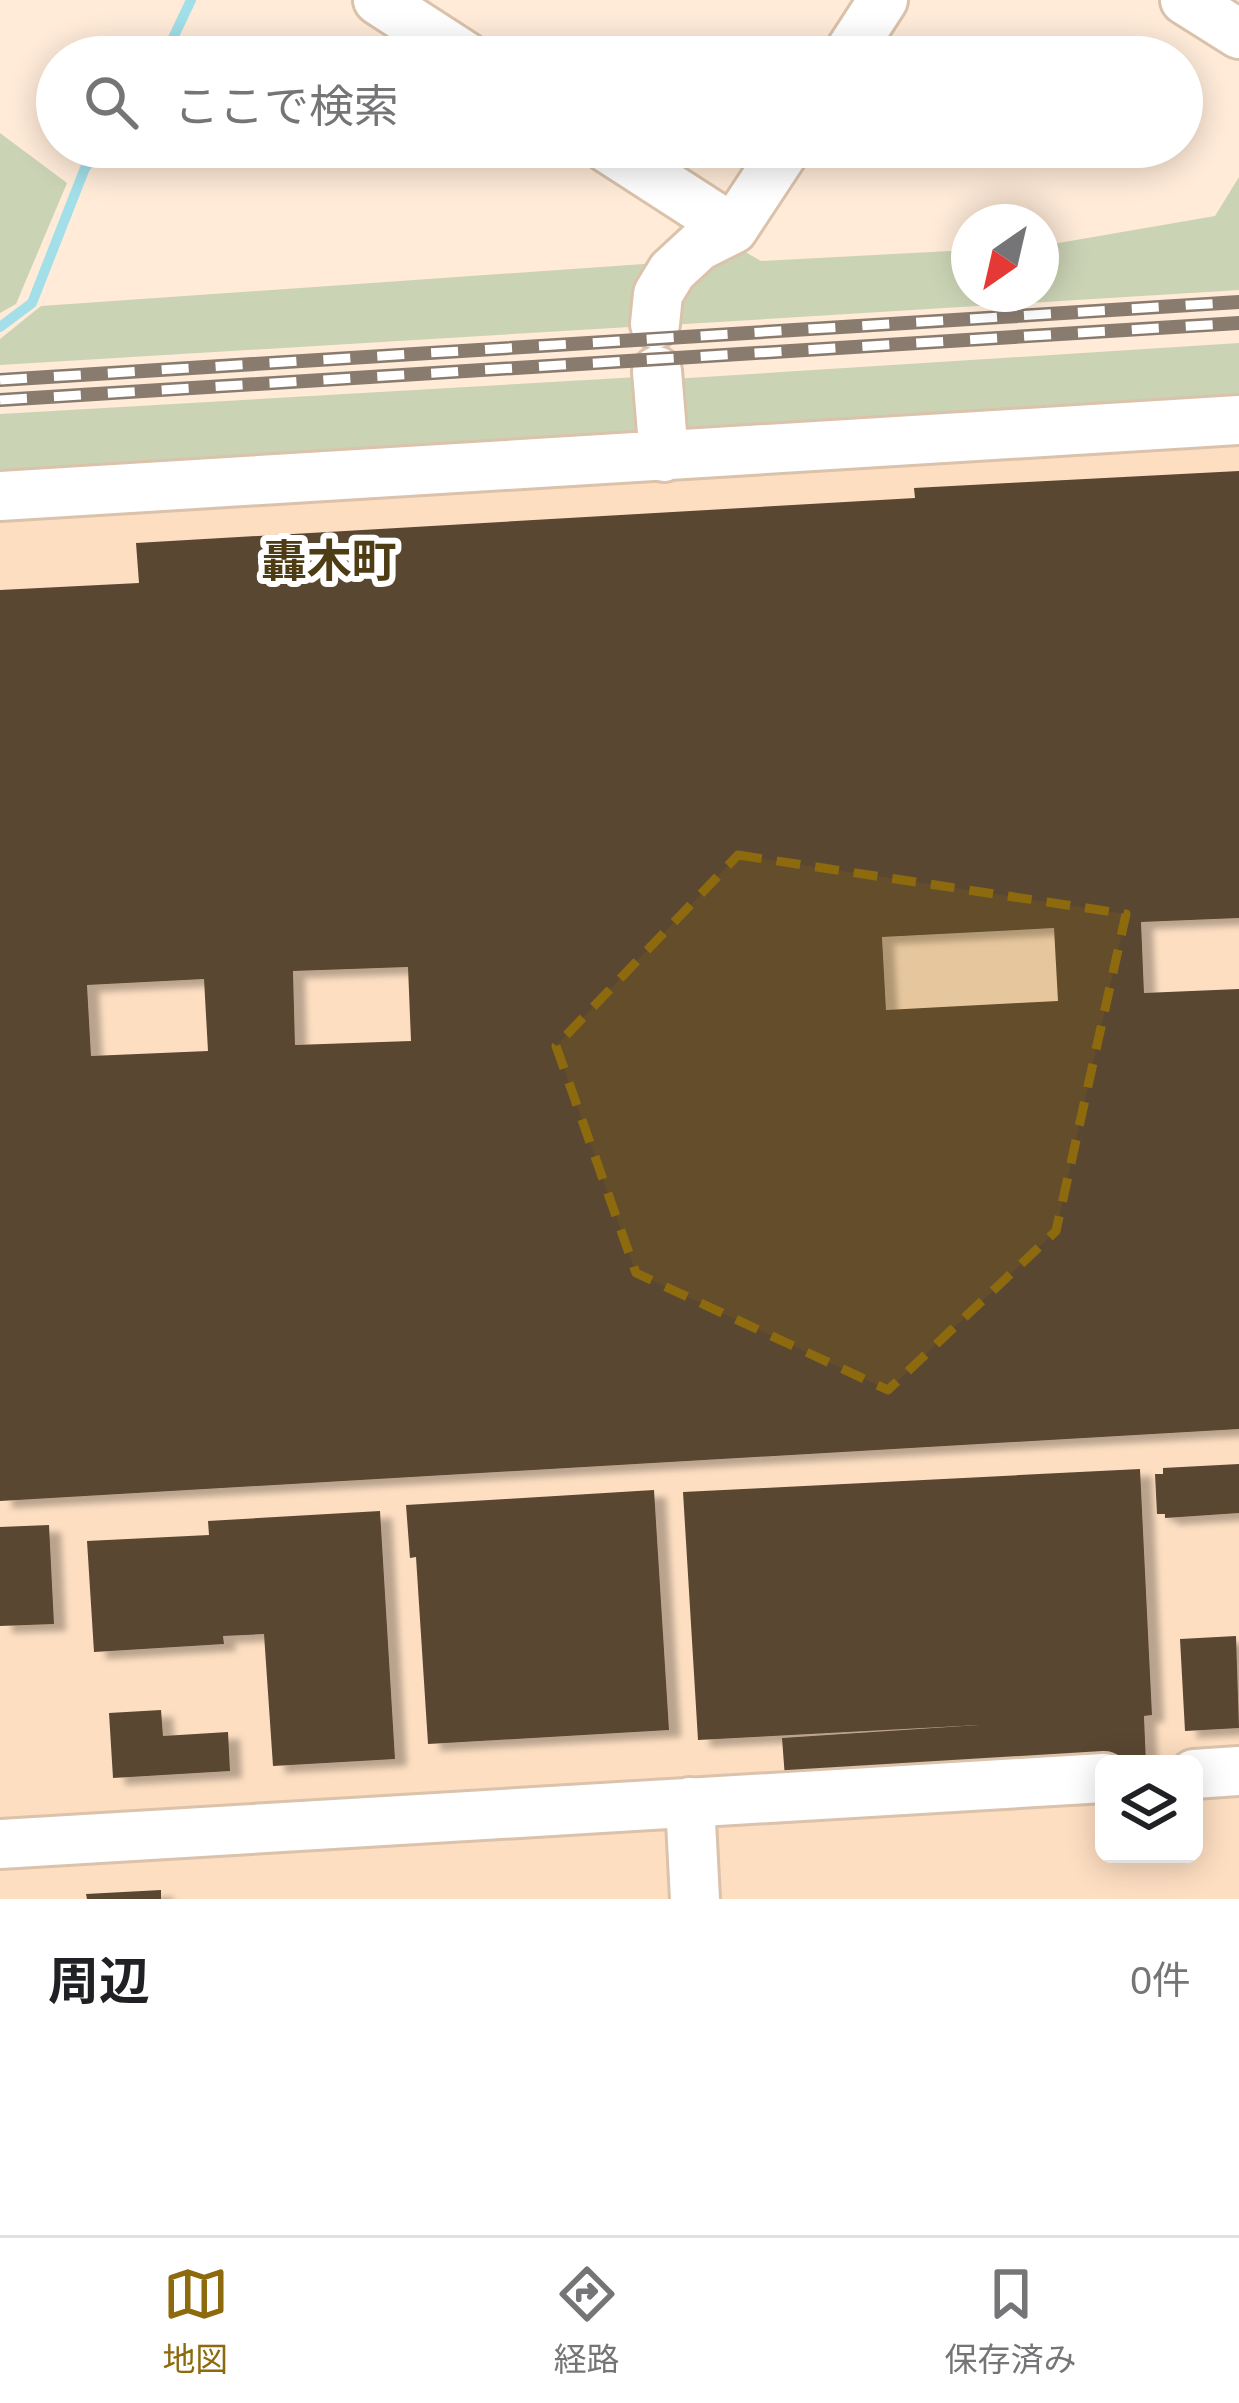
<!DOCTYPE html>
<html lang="ja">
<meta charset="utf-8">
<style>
body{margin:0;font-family:Arial,"Noto Sans JP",sans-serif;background:#f6f6f6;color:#202124}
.controls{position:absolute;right:36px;bottom:36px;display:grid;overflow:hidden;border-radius:18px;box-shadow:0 6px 30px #0003}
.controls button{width:108px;height:108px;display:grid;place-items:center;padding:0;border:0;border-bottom:3px solid #e0e0e0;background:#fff;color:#202124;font:60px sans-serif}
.compass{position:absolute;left:951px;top:204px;width:108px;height:108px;border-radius:50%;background:#fff;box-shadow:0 6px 30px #0003;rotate:214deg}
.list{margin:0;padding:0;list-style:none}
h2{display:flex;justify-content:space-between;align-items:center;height:156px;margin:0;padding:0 48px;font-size:51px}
h2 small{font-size:39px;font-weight:400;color:#757577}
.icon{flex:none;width:66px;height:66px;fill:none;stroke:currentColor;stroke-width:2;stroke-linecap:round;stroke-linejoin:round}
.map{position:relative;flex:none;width:1239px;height:1899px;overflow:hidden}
.search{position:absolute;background:#fff;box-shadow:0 6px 30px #0003;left:36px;right:36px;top:36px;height:132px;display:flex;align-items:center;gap:30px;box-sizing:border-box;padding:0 42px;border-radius:66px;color:#757577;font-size:45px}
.sheet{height:336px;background:#fff}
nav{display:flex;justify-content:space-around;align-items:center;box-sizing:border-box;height:168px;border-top:3px solid #e0e0e0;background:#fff;font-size:33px;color:#757577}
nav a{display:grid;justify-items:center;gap:6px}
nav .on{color:#8d6a0d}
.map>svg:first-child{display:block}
</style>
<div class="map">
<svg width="1239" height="1899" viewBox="0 0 1239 1899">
<defs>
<filter id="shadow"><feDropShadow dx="12" dy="7" stdDeviation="3" flood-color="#0004"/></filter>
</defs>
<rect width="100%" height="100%" fill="#ffebd8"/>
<path fill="#fddec1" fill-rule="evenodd" d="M 1239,434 L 1239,1899 L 0,1899 L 0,511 ZM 1104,1764 L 1194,1764 L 1194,1854 L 1104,1854 Z"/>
<path fill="#cbd3b5" d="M 0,133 L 67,183 L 16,304 L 0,313 Z
M 1239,177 L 1239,290 L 669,325 L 679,283 L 742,250 L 761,261 L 969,250 L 969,294 L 1041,294 L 1041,246 L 1215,216 Z
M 658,263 L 630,327 L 0,365 L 0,339 L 41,306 Z
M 1239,343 L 1239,402 L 678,435 L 672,379 Z
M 638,377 L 638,437 L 0,484 L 0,414 Z"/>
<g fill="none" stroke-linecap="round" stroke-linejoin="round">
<path stroke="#a2dfe9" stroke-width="10" d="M 479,44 L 500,57
M 164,57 L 191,0
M 0,327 L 32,303 L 85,168 L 102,147"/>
</g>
<path fill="#5a4632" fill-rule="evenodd" filter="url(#shadow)" d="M 1239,471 L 1239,918 L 1141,922 L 1144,993 L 1239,989 L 1239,1429 L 0,1501 L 0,590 L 139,583 L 136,543 L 915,498 L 914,488 ZM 1054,928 L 1058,1001 L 886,1010 L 882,937 ZM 408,967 L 411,1041 L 295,1045 L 293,971 ZM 204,979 L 208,1051 L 91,1056 L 87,985 Z
M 1239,1464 L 1239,1513 L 1165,1518 L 1165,1514 L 1157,1514 L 1155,1474 L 1163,1474 L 1163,1468 Z
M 1140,1469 L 1152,1715 L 1144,1716 L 1146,1764 L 1104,1764 L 786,1791 L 782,1738 L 979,1725 L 698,1740 L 683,1492 Z
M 654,1490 L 669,1730 L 428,1744 L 416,1557 L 410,1558 L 406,1505 Z
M 380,1511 L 395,1759 L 273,1766 L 264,1634 L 223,1636 L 224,1644 L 94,1652 L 87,1541 L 209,1535 L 208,1521 Z
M 49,1525 L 54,1624 L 0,1626 L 0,1527 Z
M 1236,1636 L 1239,1728 L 1185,1731 L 1180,1639 Z
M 161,1710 L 163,1736 L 228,1732 L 230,1771 L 113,1778 L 109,1713 Z
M 161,1890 L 161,1899 L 87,1899 L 86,1894 Z"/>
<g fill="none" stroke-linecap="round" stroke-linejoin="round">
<g stroke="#dac2ab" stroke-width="54">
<path id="minor" d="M 378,0 L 466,57
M 1185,0 L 1239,34
M 846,57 L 883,0
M 606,147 L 733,229
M 655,324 L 658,294 L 672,271 L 699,246 L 733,229 L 787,147
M 657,371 L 664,457
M 0,496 L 1239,420
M 1194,1774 L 1239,1771
M 690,1802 L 695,1899
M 0,1844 L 1104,1778"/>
</g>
<use href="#minor" stroke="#fff" stroke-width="48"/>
<g stroke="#897b6e" stroke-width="14">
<path id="rail" d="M 0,380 L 1239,302
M 0,400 L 1239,323"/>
</g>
<use href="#rail" stroke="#fff" stroke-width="9" stroke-dasharray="27" stroke-linecap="butt"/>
</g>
<path fill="#8d6a0d" fill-opacity="0.2" stroke="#8d6a0d" stroke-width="9" stroke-dasharray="24 15" stroke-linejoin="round" d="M 738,855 L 1126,914 L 1056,1231 L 888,1390 L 636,1273 L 556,1046 Z"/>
<g text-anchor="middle" stroke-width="12" stroke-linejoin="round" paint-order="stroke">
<g font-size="45" font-weight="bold" fill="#4e3c15" stroke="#fff">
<text x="329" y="577">轟木町</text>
</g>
</g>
</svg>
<div class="controls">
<button><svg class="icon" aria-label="layers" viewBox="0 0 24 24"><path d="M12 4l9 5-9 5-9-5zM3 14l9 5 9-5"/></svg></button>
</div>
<svg class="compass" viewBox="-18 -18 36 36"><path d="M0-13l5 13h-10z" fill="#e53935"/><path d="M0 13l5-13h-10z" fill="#757577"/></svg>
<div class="search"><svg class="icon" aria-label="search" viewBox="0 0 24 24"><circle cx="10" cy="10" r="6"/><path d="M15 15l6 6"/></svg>ここで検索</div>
</div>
<section class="sheet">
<h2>周辺<small>0件</small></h2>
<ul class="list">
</ul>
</section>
<nav>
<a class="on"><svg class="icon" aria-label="map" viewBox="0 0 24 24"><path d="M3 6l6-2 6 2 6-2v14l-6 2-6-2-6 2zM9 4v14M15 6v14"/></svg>地図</a>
<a><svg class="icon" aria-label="directions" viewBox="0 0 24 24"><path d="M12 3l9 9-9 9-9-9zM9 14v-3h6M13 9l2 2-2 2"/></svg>経路</a>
<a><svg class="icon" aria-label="saved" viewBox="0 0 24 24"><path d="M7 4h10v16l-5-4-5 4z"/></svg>保存済み</a>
</nav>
